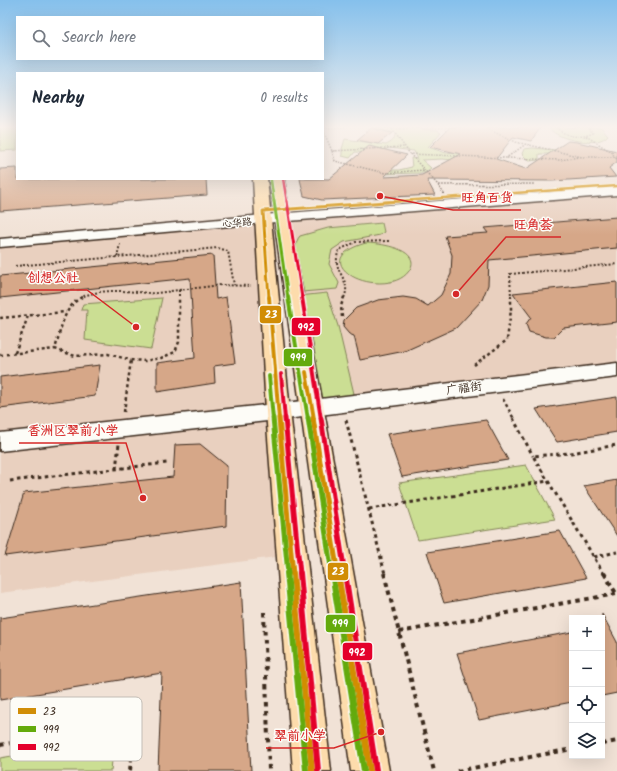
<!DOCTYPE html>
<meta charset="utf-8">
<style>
body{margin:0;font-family:Kalam,"LXGW WenKai TC",sans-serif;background:#f2f2f3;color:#1f2937}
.controls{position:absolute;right:12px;bottom:12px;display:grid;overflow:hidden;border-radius:0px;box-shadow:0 4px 16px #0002}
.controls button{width:36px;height:36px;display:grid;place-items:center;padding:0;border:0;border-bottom:1px solid #e0e1e3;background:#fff;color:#1f2937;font:20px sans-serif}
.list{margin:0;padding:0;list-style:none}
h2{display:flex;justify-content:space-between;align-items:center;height:52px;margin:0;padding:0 16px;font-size:17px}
h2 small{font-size:13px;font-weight:400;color:#747a83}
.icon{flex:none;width:22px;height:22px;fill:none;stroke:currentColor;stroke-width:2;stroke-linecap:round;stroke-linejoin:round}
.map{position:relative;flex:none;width:617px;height:771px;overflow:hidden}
.search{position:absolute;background:#fff;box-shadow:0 4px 16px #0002;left:16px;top:16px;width:308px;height:44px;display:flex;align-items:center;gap:10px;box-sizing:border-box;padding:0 14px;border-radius:0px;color:#747a83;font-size:15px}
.panel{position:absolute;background:#fff;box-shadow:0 4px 16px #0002;left:16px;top:72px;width:308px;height:108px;border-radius:0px}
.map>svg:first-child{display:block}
</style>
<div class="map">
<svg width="617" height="771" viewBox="0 0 617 771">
<rect width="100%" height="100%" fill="#f1e2d6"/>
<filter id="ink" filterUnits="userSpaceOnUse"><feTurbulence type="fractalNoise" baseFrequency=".025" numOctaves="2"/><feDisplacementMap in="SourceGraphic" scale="8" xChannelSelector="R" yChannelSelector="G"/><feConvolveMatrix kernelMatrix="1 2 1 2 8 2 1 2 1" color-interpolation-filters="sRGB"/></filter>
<g filter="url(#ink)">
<path fill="#e9d0bf" d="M 617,191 L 617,369 L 312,407 L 283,218 Z
M 263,219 L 291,555 L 0,593 L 0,243 Z"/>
<path fill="#cbde93" stroke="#838458" d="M 0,127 L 17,127 L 17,150 L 0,151 Z
M 371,127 L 419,127 L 420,129 L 437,130 L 441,132 L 428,147 L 446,153 L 455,152 L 458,148 L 465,161 L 442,159 L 422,160 L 431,168 L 424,173 L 381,174 L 382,170 L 399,170 L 412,167 L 411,158 L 418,159 L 414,151 L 389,148 L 377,153 L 355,152 L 350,158 L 342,156 L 342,149 L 345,139 L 386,145 C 392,142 395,140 395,133 Z
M 601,127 L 608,135 C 599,148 557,140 549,128 Z
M 532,148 L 557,150 L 561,154 L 539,154 L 539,160 L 529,161 L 522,154 L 524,149 Z
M 382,223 L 384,232 L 380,235 L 344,242 L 332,250 L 329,264 L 339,283 L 337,289 L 302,292 C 300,278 290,246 300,236 L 328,228 Z
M 366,243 C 378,243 424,249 409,271 C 397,288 363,285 349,274 C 328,258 351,247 366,243 Z
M 327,293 L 338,326 L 355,398 L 317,400 L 299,296 Z
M 162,298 L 151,349 L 85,340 L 87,310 L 81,310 L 83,304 Z
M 526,465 L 555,519 L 418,540 L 399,483 Z
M 114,739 L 111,771 L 0,771 L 0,758 Z"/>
<path fill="#d6a788" stroke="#3b2a1e" d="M 450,127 L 541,127 L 531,141 L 513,137 L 496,159 L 526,169 L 568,141 L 577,142 L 617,151 L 617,162 L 609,168 L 616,177 L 552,181 L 427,180 L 435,195 L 322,200 L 304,196 L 300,179 L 329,179 L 369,146 L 407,155 L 384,177 L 422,175 L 461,154 L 430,147 Z
M 371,128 L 392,133 L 378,144 L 357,140 Z
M 17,168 L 17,179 L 206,179 L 207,195 L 0,211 L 0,169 Z
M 617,217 L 617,248 L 489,260 L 488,285 L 482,300 L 456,328 L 405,351 L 360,360 L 354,336 L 349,334 L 343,327 L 344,320 L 356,308 L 378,300 L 403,297 L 416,299 L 428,306 L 441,295 L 451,274 L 452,255 L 445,236 L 488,233 L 484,228 Z
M 213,255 L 216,299 L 226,297 L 235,363 L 214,366 L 215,383 L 157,392 L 157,363 L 195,358 L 190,278 L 0,298 L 0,276 Z
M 617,282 L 617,322 L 563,328 L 554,337 L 546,337 L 529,332 L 526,324 L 531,317 L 513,293 Z
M 100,365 L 95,396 L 0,408 L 0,377 Z
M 617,397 L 617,432 L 557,442 L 536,409 Z
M 486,420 L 508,460 L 402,477 L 387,434 Z
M 200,444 L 227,466 L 226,526 L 5,556 L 24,493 L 173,477 L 175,445 Z
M 617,480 L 617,536 L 584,486 Z
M 560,531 L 586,578 L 444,603 L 427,552 Z
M 241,582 L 251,771 L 158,771 L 162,673 L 0,700 L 0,618 Z
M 602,614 L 617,642 L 617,693 L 602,696 Z
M 572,632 L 572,702 L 479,720 L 457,653 Z"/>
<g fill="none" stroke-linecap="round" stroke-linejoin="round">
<g stroke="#3b2a1e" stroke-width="3">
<path id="minor" d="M 617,187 L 617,195 L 263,223 L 0,247 L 0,239 L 263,215 Z
M 617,363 L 617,377 L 312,416 L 0,451 L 0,433 L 312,400 Z"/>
</g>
<g stroke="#3b2a1e" stroke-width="3">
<path id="major" d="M 253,179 L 267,179 L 290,411 L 331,771 L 293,771 L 266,411 Z
M 270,179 L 284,179 L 293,239 L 389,771 L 351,771 L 277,239 Z"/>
</g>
<path stroke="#3b2a1e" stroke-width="1.5" stroke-dasharray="1.5 1.5" stroke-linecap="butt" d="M 376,127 L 392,129 L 461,127
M 483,127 L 516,142 L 582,157 L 614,157 L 617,159
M 556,127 C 565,137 581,139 593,133 L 588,127
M 323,128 L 346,127
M 392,129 L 410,154 L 506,158 L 526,144
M 323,130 L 332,151 L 404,147
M 586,136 L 613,153 L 614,157 L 617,157
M 332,151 L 335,161 L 385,173 L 424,170
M 410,154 L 438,185
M 507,158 L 560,160 L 579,157
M 444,194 L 438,185 L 534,184"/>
<path stroke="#3b2a1e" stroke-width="2" stroke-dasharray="2 2" stroke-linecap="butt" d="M 117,257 L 120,244
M 15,266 L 218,248 L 228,251 L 234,285
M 179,290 L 179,298
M 179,290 L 221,285 L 251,286
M 80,298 C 98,288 128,291 148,293 C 158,294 169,291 179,290
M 344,298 C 353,278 330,273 339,250 L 356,242 L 389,241
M 511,298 L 510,274 L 617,264"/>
<path stroke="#3b2a1e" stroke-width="2.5" stroke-dasharray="3 3" stroke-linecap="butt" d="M 82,297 C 63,307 61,330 55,349 L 75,356 L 108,354 L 131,360 L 145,361 L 161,358 L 175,352 L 179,342 L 179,297
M 342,317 L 341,306 L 344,297
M 0,318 L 66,312
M 15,353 L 28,316
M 0,355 L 55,349
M 474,365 L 507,340 L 511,310 L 511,297
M 503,399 L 514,419
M 124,412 L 131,360"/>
<path stroke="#3b2a1e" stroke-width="3" stroke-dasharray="3.5 3.5" stroke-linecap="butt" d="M 513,418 L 533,456
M 346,420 L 385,574
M 116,469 L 119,444
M 10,481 L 167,463
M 369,509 L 548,481
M 594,557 L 617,552
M 604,574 L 533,456 L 571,453 L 617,445"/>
<path stroke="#3b2a1e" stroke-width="4" stroke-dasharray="4.5 4.5" stroke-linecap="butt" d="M 384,573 L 434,771
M 604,573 L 617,595
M 264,612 L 269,771
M 399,632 L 616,594
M 602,744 L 617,741
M 0,745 L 134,722 L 130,771
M 457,771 L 572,749"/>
<use href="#minor" fill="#fdfcf7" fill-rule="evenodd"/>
<use href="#major" fill="#fddcac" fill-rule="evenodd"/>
<g stroke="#fdfcf7" stroke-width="4">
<path id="bus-1-far4" d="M 385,202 L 617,186"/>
</g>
<g stroke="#fdfcf7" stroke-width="5">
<path id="bus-1-far3" d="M 269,298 L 263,211 L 399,201"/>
</g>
<g stroke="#fdfcf7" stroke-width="7">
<path id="bus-1-far2" d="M 269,297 L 279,419
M 306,372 L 314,419"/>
</g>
<g stroke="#fdfcf7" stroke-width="8">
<path id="bus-1-far1" d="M 279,418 L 293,574
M 313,418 L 338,574"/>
</g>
<g stroke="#fdfcf7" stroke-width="9">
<path id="bus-1" d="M 293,573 L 312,771
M 338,573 L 370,771"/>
</g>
<g stroke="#fdfcf7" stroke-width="4">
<path id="bus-2-far4" d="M 271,180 L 274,202"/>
</g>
<g stroke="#fdfcf7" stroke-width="5">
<path id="bus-2-far3" d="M 274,201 L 288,298"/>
</g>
<g stroke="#fdfcf7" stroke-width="7">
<path id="bus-2-far2" d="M 288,297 L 308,419
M 269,376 L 273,419"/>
</g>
<g stroke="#fdfcf7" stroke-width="8">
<path id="bus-2-far1" d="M 273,418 L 288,574
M 308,418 L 332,574"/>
</g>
<g stroke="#fdfcf7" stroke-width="9">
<path id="bus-2" d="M 287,573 L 306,771
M 332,573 L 364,771"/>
</g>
<g stroke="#fdfcf7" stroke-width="4">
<path id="bus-3-far4" d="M 283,179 L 287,202"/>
</g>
<g stroke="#fdfcf7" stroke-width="5">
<path id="bus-3-far3" d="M 287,201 L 302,298"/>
</g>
<g stroke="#fdfcf7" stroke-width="7">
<path id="bus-3-far2" d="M 302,297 L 321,419
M 281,374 L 285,419"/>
</g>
<g stroke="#fdfcf7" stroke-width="8">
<path id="bus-3-far1" d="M 285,418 L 300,574
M 321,418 L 345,574"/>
</g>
<g stroke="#fdfcf7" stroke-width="9">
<path id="bus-3" d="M 300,573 L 318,770
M 345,573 L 376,770"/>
</g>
<use href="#bus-1-far4" stroke="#d18d06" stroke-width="2.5"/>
<use href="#bus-1-far3" stroke="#d18d06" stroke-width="3"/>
<use href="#bus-1-far2" stroke="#d18d06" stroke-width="4"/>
<use href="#bus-1-far1" stroke="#d18d06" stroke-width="5"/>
<use href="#bus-1" stroke="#d18d06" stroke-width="6"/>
<use href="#bus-2-far4" stroke="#64aa0c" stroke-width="2.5"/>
<use href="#bus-2-far3" stroke="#64aa0c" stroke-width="3"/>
<use href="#bus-2-far2" stroke="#64aa0c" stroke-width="4"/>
<use href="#bus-2-far1" stroke="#64aa0c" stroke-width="5"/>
<use href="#bus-2" stroke="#64aa0c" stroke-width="6"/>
<use href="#bus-3-far4" stroke="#e4002b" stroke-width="2.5"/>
<use href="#bus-3-far3" stroke="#e4002b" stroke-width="3"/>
<use href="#bus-3-far2" stroke="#e4002b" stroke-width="4"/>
<use href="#bus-3-far1" stroke="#e4002b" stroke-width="5"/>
<use href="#bus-3" stroke="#e4002b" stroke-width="6"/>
</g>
</g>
<linearGradient id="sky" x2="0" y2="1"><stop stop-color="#85c0ec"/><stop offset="0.54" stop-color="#f9f2ed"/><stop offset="1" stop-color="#f9f2ed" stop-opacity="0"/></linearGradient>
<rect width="617" height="235" fill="url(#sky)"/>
<g text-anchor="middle" stroke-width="3" stroke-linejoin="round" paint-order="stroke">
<g font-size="10" fill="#3b2a1e" stroke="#fdfcf7">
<text transform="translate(237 222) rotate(-5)" y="4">心华路</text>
</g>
<g font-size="12" fill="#3b2a1e" stroke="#fdfcf7">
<text transform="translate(464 388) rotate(-7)" y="4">广福街</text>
</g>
</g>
<rect x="10" y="697" width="132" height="64" rx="6" fill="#fdfcf7" stroke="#c3bdb6" stroke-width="1"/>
<rect x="18" y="708" width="18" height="6" fill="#d18d06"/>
<rect x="18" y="726" width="18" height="6" fill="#64aa0c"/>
<rect x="18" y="744" width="18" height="6" fill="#e4002b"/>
<g font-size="11" fill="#3b2a1e">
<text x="43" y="715">23</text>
<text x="43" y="733">999</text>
<text x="43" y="751">992</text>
</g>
<path fill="none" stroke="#d62828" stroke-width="1.5" d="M380 196L453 210H521M456 294L506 237H561M136 327L87 290H19M143 498L126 443H19M381 732L334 748H266"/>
<g fill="#d62828" stroke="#fdfcf7" stroke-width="1.5">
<circle cx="380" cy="196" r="4"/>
<circle cx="456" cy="294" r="4"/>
<circle cx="136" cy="327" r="4"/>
<circle cx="143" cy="498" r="4"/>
<circle cx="381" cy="732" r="4"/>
</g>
<g font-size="13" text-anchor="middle" font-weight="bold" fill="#d62828" stroke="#fdfcf7" stroke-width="3" stroke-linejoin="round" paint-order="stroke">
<text x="487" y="202">旺角百货</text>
<text x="533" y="229">旺角荟</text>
<text x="53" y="282">创想公社</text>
<text x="73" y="435">香洲区翠前小学</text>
<text x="300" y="740">翠前小学</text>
</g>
<g stroke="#fdfcf7" stroke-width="1.5">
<rect x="259" y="305" width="23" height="19" rx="4" fill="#d18d06"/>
<rect x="291" y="317" width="30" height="19" rx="4" fill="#e4002b"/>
<rect x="283" y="348" width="30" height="19" rx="4" fill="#64aa0c"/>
<rect x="327" y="562" width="22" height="19" rx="4" fill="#d18d06"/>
<rect x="325" y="614" width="31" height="19" rx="4" fill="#64aa0c"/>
<rect x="342" y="642" width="31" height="19" rx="4" fill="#e4002b"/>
</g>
<g font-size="11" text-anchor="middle" font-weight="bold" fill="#fff">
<text x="271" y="318">23</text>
<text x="306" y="331">992</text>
<text x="298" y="361">999</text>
<text x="338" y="575">23</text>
<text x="340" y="627">999</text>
<text x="357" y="656">992</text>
</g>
</svg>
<div class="controls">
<button>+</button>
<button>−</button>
<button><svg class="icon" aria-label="locate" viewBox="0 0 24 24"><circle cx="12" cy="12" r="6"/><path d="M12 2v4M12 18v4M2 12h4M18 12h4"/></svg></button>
<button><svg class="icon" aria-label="layers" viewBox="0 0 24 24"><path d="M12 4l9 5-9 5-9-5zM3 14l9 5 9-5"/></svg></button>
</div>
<div class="search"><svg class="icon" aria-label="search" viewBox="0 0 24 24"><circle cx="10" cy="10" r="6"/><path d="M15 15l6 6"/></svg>Search here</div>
<section class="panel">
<h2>Nearby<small>0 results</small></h2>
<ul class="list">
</ul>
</section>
</div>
